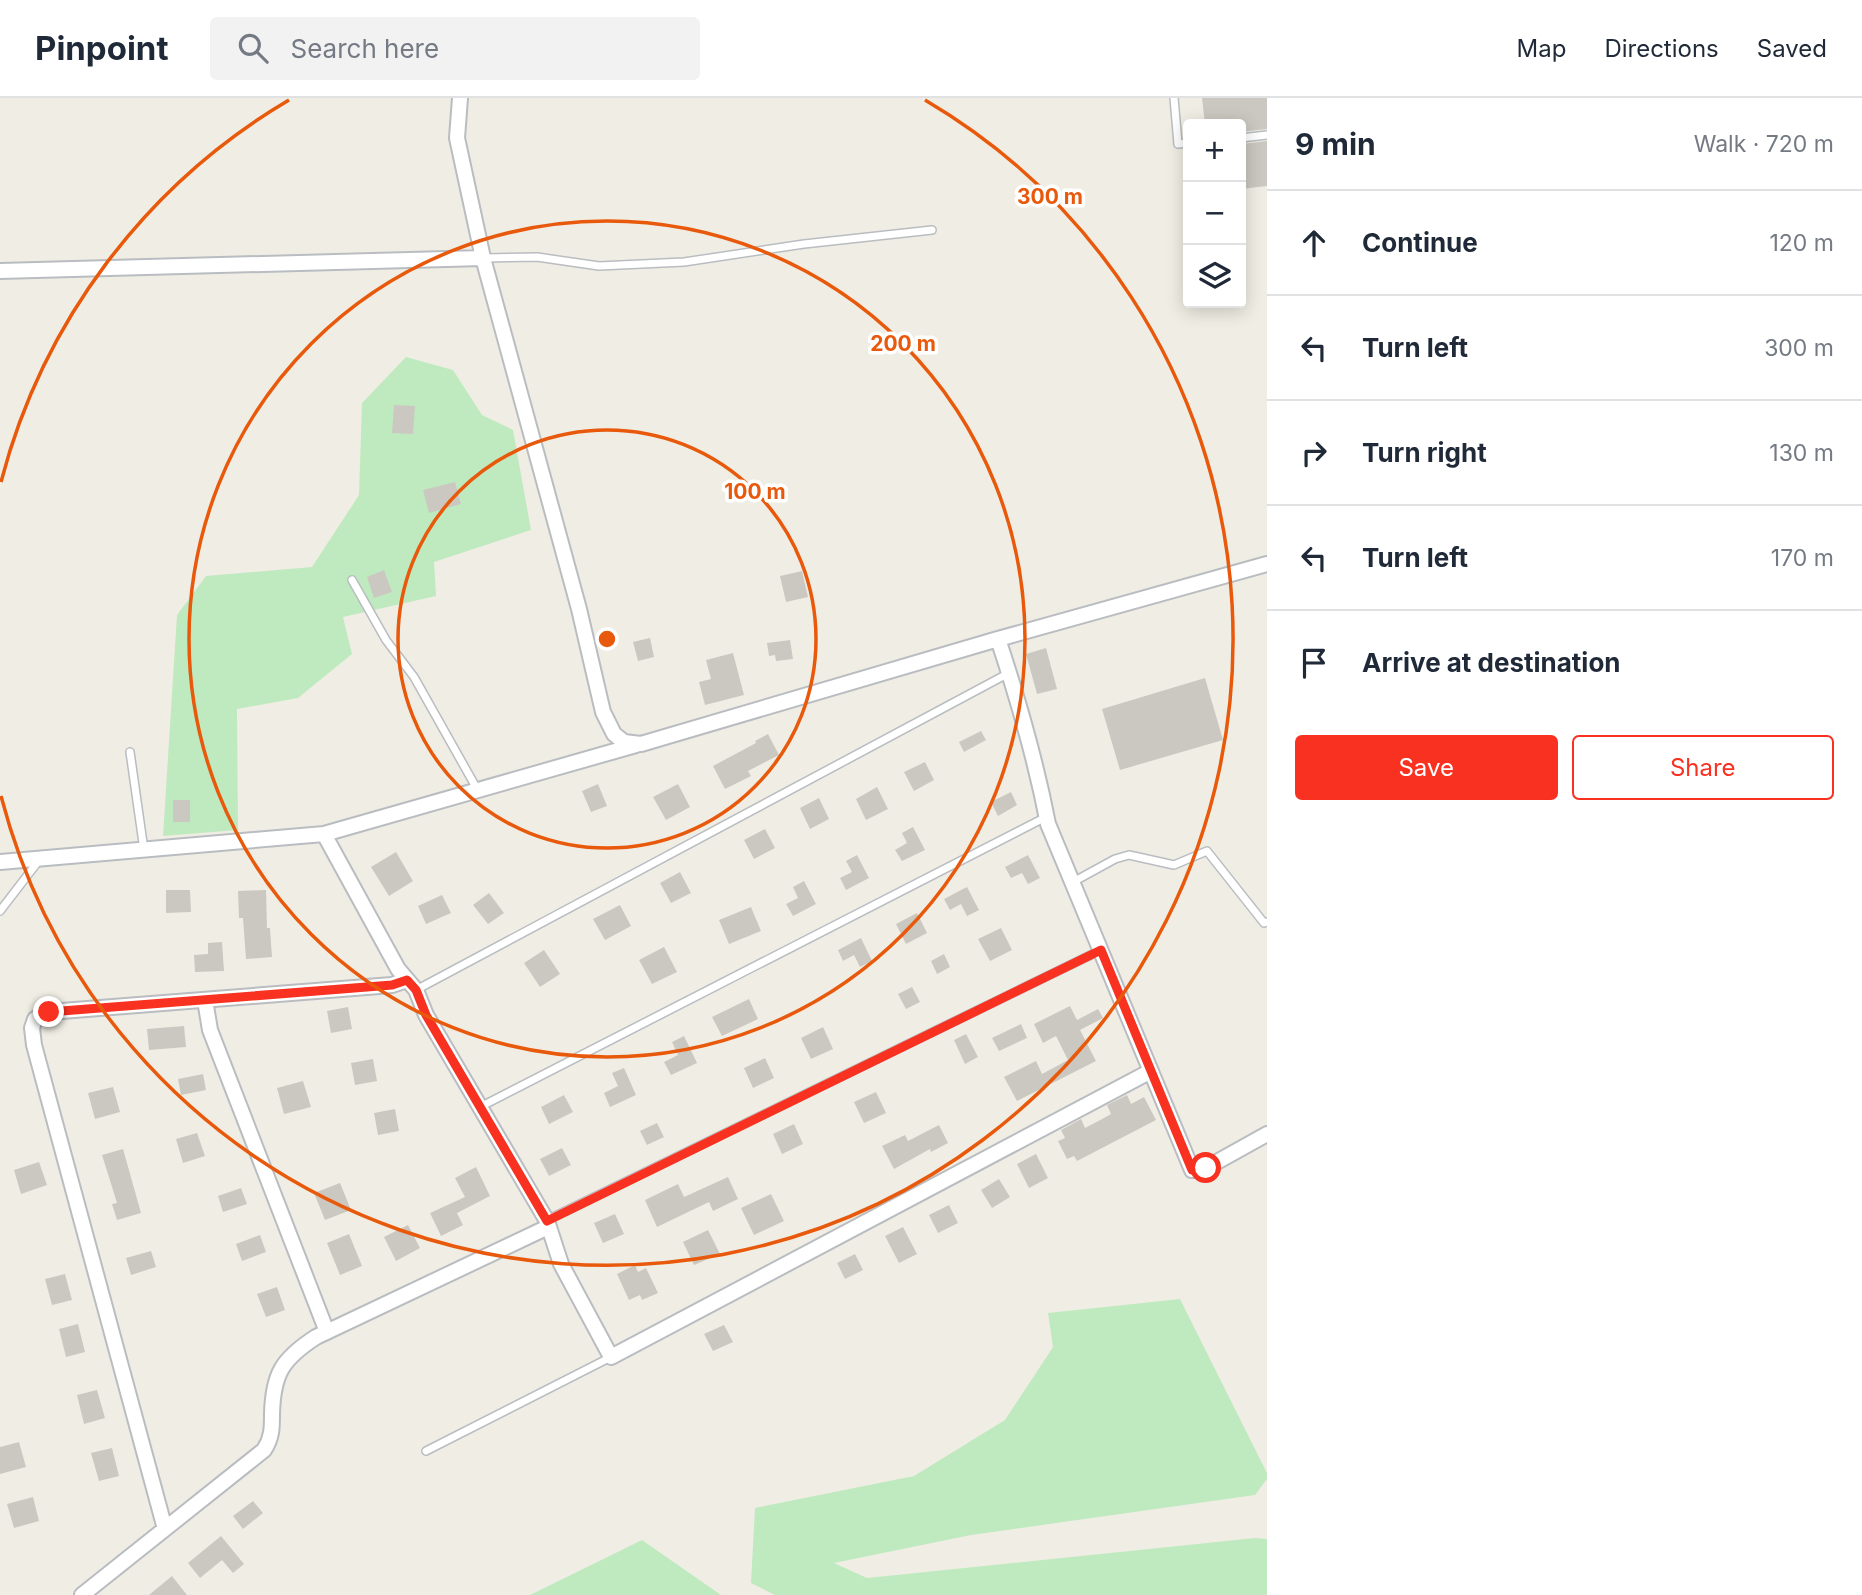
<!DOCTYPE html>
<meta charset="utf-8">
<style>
body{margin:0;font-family:Inter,sans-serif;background:#f2f2f3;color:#1f2937}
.controls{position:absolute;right:21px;top:21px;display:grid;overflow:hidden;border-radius:7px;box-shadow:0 4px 18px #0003}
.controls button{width:63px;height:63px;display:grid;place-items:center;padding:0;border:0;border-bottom:2px solid #e0e1e3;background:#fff;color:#1f2937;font:35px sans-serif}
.stop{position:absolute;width:21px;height:21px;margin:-16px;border:5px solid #f93121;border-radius:50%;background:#fff}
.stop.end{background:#f93121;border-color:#fff;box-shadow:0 2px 7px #0008}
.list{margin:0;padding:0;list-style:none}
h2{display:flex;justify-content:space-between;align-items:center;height:91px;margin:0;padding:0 28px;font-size:30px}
h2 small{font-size:23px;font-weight:400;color:#747a83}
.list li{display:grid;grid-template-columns:46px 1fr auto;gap:21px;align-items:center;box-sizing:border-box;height:105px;padding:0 28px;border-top:2px solid #e0e1e3}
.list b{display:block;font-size:26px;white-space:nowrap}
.list em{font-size:23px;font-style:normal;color:#747a83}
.actions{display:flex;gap:14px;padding:21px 28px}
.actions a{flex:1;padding:16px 0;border:2px solid #f93121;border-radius:7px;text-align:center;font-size:24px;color:#f93121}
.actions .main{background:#f93121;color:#fff}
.icon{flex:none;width:38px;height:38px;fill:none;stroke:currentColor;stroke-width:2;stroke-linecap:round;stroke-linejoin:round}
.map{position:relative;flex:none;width:1267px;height:1497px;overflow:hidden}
header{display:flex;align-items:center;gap:42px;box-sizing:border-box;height:98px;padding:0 35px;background:#fff;border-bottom:2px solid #e0e1e3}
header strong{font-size:33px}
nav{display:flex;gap:38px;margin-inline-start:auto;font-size:24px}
.search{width:490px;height:63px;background:#f2f2f3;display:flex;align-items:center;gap:18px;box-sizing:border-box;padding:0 24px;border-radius:7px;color:#747a83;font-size:26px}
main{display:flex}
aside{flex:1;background:#fff}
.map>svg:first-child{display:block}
</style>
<header>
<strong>Pinpoint</strong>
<div class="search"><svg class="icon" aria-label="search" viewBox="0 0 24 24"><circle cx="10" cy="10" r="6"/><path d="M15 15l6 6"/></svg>Search here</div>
<nav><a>Map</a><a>Directions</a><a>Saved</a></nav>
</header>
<main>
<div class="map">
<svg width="1267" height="1497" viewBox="0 0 1267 1497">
<rect width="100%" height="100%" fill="#f0eee4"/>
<path fill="#bfeabf" d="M 406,259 L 453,272 L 482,317 L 513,332 L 531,432 L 434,464 L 436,498 L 343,519 L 352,556 L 298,600 L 237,611 L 238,732 L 163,738 L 177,517 L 206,478 L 312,469 L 359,397 L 362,305 Z
M 1180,1201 L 1267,1375 L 1267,1381 L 1255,1397 L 971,1437 L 834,1465 L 867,1480 L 1255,1440 L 1267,1441 L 1267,1497 L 775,1497 L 751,1485 L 755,1410 L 914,1378 L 1005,1322 L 1053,1249 L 1048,1215 Z
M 642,1442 L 721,1497 L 530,1497 Z"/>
<path fill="#cbc8c1" d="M 1202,0 L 1267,0 L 1267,31 L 1241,34 L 1241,26 L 1205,26 Z
M 1267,43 L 1267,88 L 1241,91 L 1241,46 Z
M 394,307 L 415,308 L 413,336 L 392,335 Z
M 455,384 L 461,406 L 429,415 L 423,392 Z
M 384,472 L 392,494 L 374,500 L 367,479 Z
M 802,473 L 808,499 L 786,504 L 780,478 Z
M 650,540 L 654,559 L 638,563 L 633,544 Z
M 790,542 L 793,561 L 776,563 L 775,557 L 769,558 L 767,545 Z
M 1046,550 L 1057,591 L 1037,596 L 1026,556 Z
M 733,555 L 744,597 L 705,607 L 699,584 L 711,581 L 706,562 Z
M 1205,580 L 1223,642 L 1120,672 L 1102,611 Z
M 981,633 L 986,642 L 964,654 L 959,644 Z
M 768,636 L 779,657 L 748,673 L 751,678 L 725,691 L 713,668 L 756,645 L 755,643 Z
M 925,664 L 934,682 L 914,693 L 904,674 Z
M 598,686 L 607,708 L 591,714 L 582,693 Z
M 678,686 L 690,709 L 666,722 L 653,699 Z
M 877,689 L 888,711 L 866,722 L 856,701 Z
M 1011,694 L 1017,707 L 998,718 L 991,704 Z
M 819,700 L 829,721 L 810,731 L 800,710 Z
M 173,702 L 190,702 L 190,724 L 173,724 Z
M 913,729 L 925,752 L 902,763 L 895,752 L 907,745 L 902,735 Z
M 765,731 L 775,750 L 754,761 L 744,742 Z
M 396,754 L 413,783 L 389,798 L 371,769 Z
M 857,757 L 869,780 L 846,792 L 840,780 L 852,774 L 846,763 Z
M 1028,757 L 1040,780 L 1028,786 L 1022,775 L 1011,780 L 1005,769 Z
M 680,774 L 691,795 L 671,805 L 660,785 Z
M 804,783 L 816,806 L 793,818 L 786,806 L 798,800 L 793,789 Z
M 967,789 L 979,812 L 967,818 L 961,806 L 950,812 L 944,801 Z
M 166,792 L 190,792 L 191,814 L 166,815 Z
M 266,792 L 267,830 L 270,830 L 272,859 L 246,861 L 243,820 L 239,820 L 238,793 Z
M 489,795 L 504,815 L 488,826 L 473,807 Z
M 442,797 L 451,815 L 426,826 L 418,808 Z
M 620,807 L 631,828 L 605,842 L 593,821 Z
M 751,809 L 761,833 L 729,846 L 719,822 Z
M 917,815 L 927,835 L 906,846 L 896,826 Z
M 1001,830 L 1012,852 L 990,863 L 978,841 Z
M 861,840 L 872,863 L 860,869 L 854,857 L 843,863 L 838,852 Z
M 222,844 L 224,873 L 195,874 L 194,857 L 208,856 L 208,845 Z
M 664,849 L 677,874 L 652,886 L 639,862 Z
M 544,852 L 560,876 L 540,889 L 524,865 Z
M 944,856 L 950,869 L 937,876 L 931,863 Z
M 912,889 L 920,904 L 906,911 L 898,896 Z
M 749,901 L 758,921 L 722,938 L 712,919 Z
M 1070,908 L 1077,922 L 1098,911 L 1103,920 L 1080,932 L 1096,963 L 1017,1003 L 1004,979 L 1036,963 L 1042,976 L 1068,962 L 1056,938 L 1043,945 L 1034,926 Z
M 348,909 L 352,931 L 331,935 L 327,913 Z
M 1021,926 L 1027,940 L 999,953 L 992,940 Z
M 184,928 L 186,949 L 149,952 L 147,931 Z
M 823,929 L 833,951 L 811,961 L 801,940 Z
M 966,936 L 978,959 L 965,966 L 954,942 Z
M 684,938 L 697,965 L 671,977 L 664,964 L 678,957 L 672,944 Z
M 765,960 L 774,980 L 753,990 L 744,970 Z
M 373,961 L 377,983 L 355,987 L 351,965 Z
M 624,970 L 636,997 L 610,1009 L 604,995 L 618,988 L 612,975 Z
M 203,976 L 206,992 L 181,997 L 178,981 Z
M 303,983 L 311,1009 L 284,1016 L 277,990 Z
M 113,989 L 120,1014 L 95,1021 L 88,995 Z
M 876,994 L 886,1015 L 864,1025 L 854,1004 Z
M 564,997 L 573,1014 L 549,1026 L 541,1009 Z
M 1127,997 L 1131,1006 L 1144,999 L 1156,1022 L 1077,1063 L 1074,1058 L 1067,1061 L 1058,1043 L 1065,1040 L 1061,1032 L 1081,1021 L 1085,1030 L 1104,1020 L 1111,1016 L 1107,1007 Z
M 395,1011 L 399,1033 L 378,1037 L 374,1015 Z
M 657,1025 L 664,1039 L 647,1047 L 640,1033 Z
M 794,1026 L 803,1046 L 782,1056 L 773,1036 Z
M 939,1027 L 948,1045 L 931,1054 L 930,1051 L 894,1071 L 882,1048 L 905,1037 L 908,1043 Z
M 197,1035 L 205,1058 L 183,1065 L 176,1041 Z
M 562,1050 L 571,1067 L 549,1078 L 540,1061 Z
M 123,1051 L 141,1115 L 117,1122 L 112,1106 L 117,1105 L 102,1057 Z
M 1036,1056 L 1048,1080 L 1029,1090 L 1017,1066 Z
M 39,1064 L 47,1087 L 21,1096 L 14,1072 Z
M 476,1069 L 490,1098 L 457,1115 L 463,1127 L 441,1138 L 430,1115 L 465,1099 L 455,1080 Z
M 728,1079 L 738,1101 L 713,1113 L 709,1104 L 657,1129 L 645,1102 L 678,1086 L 684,1099 Z
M 999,1081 L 1010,1099 L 992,1110 L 981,1092 Z
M 340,1085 L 351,1112 L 325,1122 L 314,1095 Z
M 241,1090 L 247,1106 L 223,1114 L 218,1098 Z
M 771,1096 L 784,1123 L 754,1137 L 741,1110 Z
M 949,1107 L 958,1125 L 938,1135 L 929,1117 Z
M 615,1116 L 624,1136 L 603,1145 L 594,1125 Z
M 408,1127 L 420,1150 L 396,1163 L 384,1139 Z
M 903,1129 L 917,1156 L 899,1165 L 885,1138 Z
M 708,1132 L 720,1156 L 694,1167 L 683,1144 Z
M 349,1136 L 362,1168 L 340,1177 L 327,1145 Z
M 260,1137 L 266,1154 L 242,1163 L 236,1146 Z
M 151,1153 L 156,1169 L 131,1177 L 126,1160 Z
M 855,1156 L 863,1172 L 845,1181 L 837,1165 Z
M 635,1167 L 638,1174 L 646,1170 L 658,1195 L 642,1202 L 640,1197 L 629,1202 L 617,1176 Z
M 65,1176 L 72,1202 L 52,1207 L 45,1181 Z
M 277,1189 L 285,1212 L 266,1219 L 257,1196 Z
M 78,1226 L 85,1254 L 66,1259 L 59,1231 Z
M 724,1227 L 733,1244 L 713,1253 L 704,1236 Z
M 97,1292 L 105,1320 L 84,1326 L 77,1297 Z
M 19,1344 L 26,1369 L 0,1376 L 0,1349 Z
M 112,1350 L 119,1378 L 99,1383 L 91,1355 Z
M 33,1399 L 39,1423 L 14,1430 L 7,1406 Z
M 253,1403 L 263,1415 L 243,1431 L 233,1418 Z
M 221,1438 L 244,1466 L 233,1475 L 222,1462 L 200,1480 L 188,1465 Z
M 172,1478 L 187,1497 L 149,1497 Z"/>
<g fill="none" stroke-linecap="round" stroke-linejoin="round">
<g stroke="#b9bdc1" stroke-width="10">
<path id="lane" d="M 1174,0 L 1178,46 L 1188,45
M 1241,40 L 1267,37
M 484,160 L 537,159 L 599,168 L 684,164 L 804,146 L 932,132
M 352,482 L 386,542 L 414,579 L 477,691
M 130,654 L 144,752
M 1073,784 L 1115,761 L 1129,757 L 1174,767 L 1207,753 L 1264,825 L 1267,824
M 0,813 L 40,761
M 416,892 L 1009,575
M 480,1009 L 1046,719
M 547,1122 L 1101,852
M 426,1353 L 611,1259"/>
</g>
<g stroke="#b9bdc1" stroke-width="18">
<path id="street" d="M 460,0 L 457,40 L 483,160 L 579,511 L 603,614 L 614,636 L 624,644 L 641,646 L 998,541 L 1267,466
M 0,173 L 483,160
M 998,541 C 1018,601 1036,664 1048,726 L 1192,1072 L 1206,1070 L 1267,1036
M 324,736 L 398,871 L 416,892 L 426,917 L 547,1123 L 561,1166 L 611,1259 L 1151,973
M 0,764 L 324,736 L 636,647
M 205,902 L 210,932 L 327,1234
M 165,1431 L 34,947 L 32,930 L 35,921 L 49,914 L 392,887 L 407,882
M 82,1497 L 264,1352 C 272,1340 272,1330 272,1316 C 273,1276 282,1261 316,1239 L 548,1129"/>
</g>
<use href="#lane" stroke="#fff" stroke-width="7"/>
<use href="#street" stroke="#fff" stroke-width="14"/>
</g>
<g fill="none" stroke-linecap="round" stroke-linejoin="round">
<path stroke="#f93121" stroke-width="9" d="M 49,914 L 392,887 L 407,882 L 416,892 L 426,917 L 547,1123 L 1101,852 L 1192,1072 L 1206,1070"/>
</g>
<g fill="none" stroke="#e8590c" stroke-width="3.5">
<circle cx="607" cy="541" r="209"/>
<circle cx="607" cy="541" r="418"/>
<path d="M1 384A626 626 0 0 1 289 2M925 2A626 626 0 1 1 1 698"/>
</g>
<circle cx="607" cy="541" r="10" fill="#e8590c" stroke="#fff" stroke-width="3.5"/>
<g font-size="21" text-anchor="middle" font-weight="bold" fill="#e8590c" stroke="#fff" stroke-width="7" stroke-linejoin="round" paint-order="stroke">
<text x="1050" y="106">300 m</text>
<text x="903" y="253">200 m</text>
<text x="755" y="401">100 m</text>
</g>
</svg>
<div class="controls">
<button>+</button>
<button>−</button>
<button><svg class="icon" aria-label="layers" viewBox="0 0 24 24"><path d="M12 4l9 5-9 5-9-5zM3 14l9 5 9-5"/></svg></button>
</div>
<div class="stop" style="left:1206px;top:1070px"></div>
<div class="stop end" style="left:49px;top:914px"></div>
</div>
<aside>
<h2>9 min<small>Walk · 720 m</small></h2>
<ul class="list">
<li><svg class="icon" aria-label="ahead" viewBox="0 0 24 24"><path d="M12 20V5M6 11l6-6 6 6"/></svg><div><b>Continue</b></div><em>120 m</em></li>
<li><svg class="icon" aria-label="left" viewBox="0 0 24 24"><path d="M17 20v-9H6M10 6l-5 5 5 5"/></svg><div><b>Turn left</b></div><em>300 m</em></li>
<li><svg class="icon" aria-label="right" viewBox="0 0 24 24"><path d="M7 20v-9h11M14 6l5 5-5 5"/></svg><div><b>Turn right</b></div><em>130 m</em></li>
<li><svg class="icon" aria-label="left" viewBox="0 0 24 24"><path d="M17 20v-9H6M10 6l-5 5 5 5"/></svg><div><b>Turn left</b></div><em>170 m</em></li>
<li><svg class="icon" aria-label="arrive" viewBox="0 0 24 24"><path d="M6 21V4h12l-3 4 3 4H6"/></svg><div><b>Arrive at destination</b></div></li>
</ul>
<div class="actions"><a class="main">Save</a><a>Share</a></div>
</aside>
</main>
